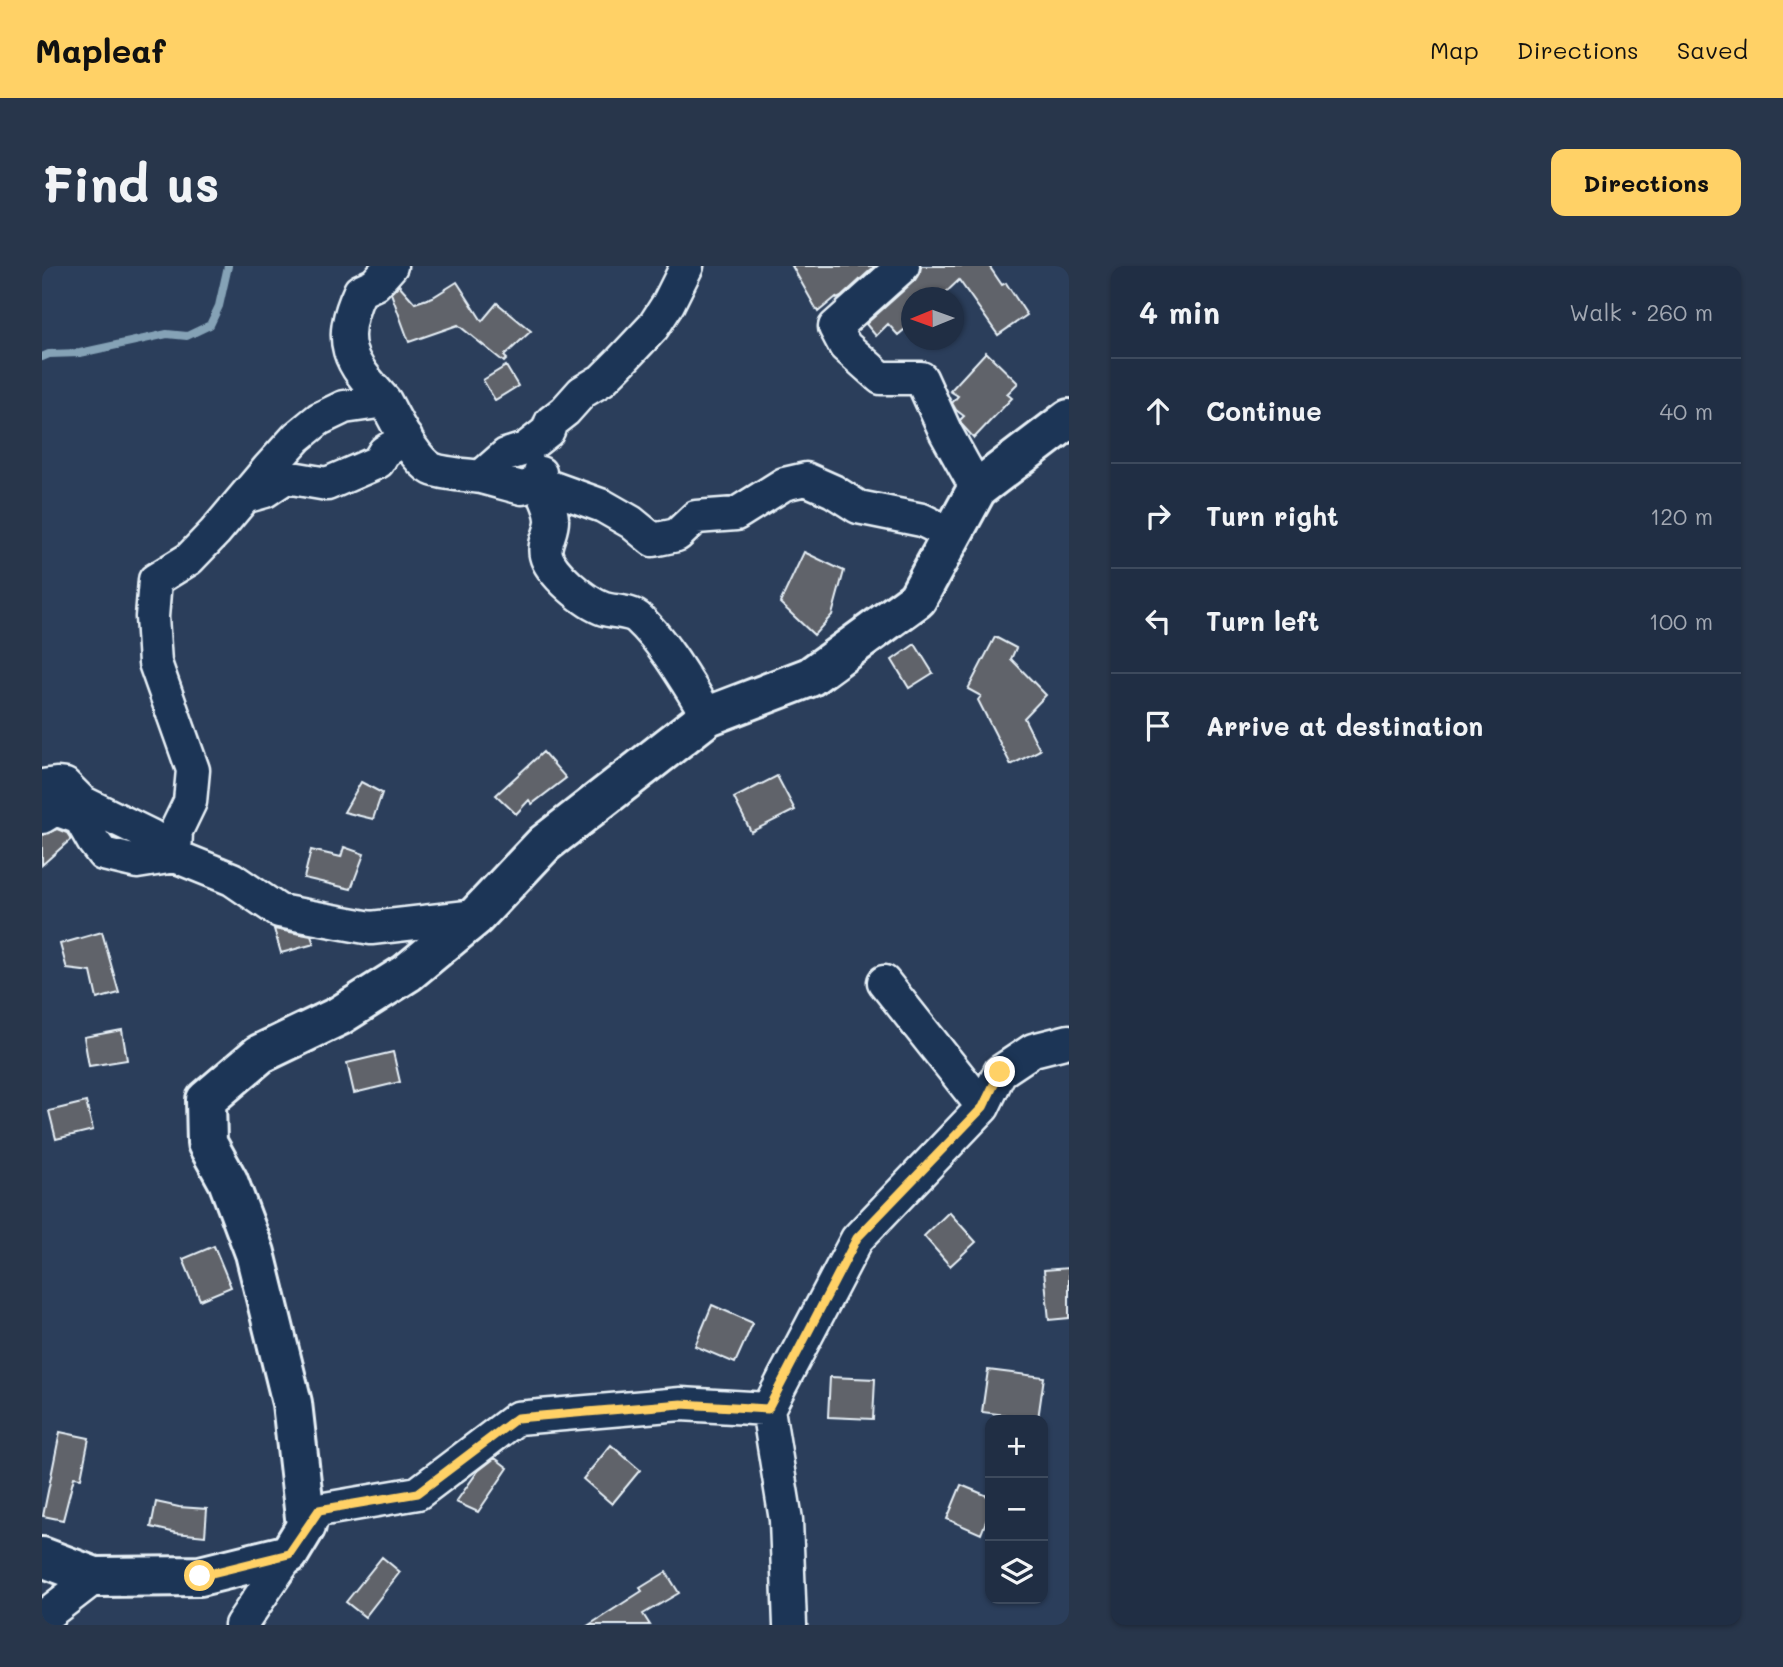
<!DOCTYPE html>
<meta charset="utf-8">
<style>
body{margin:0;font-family:Mali,sans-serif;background:#28364b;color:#f1f3f6}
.controls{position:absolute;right:21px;bottom:21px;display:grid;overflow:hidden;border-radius:14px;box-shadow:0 2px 5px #0004}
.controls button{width:63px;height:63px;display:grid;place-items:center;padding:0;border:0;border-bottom:2px solid #3d4a5d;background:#202e44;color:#f1f3f6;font:35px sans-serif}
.compass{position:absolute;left:859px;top:21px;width:63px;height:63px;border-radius:50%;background:#202e44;box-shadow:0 2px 5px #0004;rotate:269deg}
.stop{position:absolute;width:21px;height:21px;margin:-16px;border:5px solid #ffd166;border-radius:50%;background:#fff}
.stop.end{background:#ffd166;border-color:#fff;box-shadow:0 2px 7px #0008}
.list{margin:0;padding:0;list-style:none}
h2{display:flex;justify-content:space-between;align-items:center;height:91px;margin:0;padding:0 28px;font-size:30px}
h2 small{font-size:23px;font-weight:400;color:#a2a8b2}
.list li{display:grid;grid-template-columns:46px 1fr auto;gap:21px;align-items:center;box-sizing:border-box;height:105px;padding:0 28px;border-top:2px solid #3d4a5d}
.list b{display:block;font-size:26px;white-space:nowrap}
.list em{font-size:23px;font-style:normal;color:#a2a8b2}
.icon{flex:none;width:38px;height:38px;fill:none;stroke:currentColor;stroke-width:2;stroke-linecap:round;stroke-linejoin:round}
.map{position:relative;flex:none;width:1027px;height:1359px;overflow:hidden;border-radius:14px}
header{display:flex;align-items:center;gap:42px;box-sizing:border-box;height:98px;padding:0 35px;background:#ffd166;color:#111}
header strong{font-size:33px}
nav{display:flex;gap:38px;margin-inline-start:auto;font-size:24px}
.intro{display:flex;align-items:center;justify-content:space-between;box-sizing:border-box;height:168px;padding:0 42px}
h1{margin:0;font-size:49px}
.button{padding:18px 32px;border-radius:14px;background:#ffd166;color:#111;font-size:24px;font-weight:700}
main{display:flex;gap:42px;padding:0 42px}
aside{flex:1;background:#202e44;border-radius:14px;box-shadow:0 2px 5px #0004}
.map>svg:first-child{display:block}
</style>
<header>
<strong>Mapleaf</strong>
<nav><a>Map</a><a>Directions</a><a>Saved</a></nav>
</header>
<div class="intro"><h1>Find us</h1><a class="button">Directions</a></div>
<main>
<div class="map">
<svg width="1027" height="1359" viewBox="0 0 1027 1359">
<rect width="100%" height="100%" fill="#2b3e5b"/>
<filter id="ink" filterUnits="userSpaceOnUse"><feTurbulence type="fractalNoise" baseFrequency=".0143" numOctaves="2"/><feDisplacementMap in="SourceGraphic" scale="14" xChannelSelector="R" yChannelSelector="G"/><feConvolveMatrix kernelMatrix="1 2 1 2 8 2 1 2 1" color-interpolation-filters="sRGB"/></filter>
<g filter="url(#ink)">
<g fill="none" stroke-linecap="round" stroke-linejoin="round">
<path stroke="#85a2b6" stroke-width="8" d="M 0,91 L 7,88 L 38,87 L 125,68 L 145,70 L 168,59 L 177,40 L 186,0"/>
</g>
<path fill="#61646b" stroke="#e8f1f8" stroke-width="2" d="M 750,0 L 833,0 L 799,31 L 795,33 L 794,31 L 776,46 Z
M 879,0 L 947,0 L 960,19 L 964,17 L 985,49 L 956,69 L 917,14 L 898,32 L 870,32 L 870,57 L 856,69 L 846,58 L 834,70 L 824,58 L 873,14 L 878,6 Z
M 415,16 L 440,55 L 455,37 L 489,65 L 462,90 L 465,93 L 462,96 L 416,59 L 367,76 L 349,27 L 357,19 L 373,37 L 391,31 Z
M 944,86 L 976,117 L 965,128 L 970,132 L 932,172 L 920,159 L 918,154 L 922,150 L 914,144 L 910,137 L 916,130 L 908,125 Z
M 464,100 L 476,120 L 453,134 L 441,114 Z
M 762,286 L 802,305 L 790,349 L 772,369 L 738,337 Z
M 953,371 L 974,382 L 969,393 L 1004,429 L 982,452 L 998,484 L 969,499 L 936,434 L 939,430 L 926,423 Z
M 873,378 L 891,407 L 867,422 L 850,394 Z
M 501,486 L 524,512 L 490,538 L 487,534 L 474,548 L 454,529 Z
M 735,510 L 753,544 L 709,566 L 692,532 Z
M 319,516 L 340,527 L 331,553 L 302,546 Z
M 15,563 L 25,567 L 29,573 L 0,599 L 0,569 Z
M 302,581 L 322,588 L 309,623 L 262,612 L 269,584 L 299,591 Z
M 232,663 L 269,670 L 272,678 L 239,687 Z
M 60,666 L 77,727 L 55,733 L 49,706 L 25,703 L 18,678 Z
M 80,764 L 85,794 L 47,800 L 42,771 Z
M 351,786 L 358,816 L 312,827 L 305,797 Z
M 44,836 L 51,864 L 14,873 L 7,845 Z
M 907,946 L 934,976 L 908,1000 L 882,970 Z
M 172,980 L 189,1021 L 158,1034 L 141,993 Z
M 1027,1002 L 1027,1052 L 1007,1054 L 1002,1004 Z
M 670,1039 L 711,1057 L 693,1097 L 653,1080 Z
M 946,1104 L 1002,1111 L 996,1153 L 940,1146 Z
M 788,1111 L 833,1113 L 831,1153 L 786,1151 Z
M 18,1166 L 47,1172 L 39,1212 L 32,1211 L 21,1254 L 1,1250 Z
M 569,1179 L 598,1204 L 570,1238 L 541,1213 Z
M 453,1192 L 466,1202 L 436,1246 L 414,1236 L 436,1205 Z
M 919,1219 L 948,1231 L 948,1245 L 939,1268 L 905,1253 Z
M 114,1236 L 137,1241 L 165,1243 L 163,1270 L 134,1267 L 109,1261 Z
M 340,1291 L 358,1306 L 323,1351 L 304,1336 Z
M 624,1306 L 637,1327 L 601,1348 L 608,1359 L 547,1359 L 600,1325 L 598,1322 Z"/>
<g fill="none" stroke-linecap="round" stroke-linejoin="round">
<g stroke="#e8f1f8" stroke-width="37">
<path id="street" d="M 861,0 L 793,61 L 803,80 L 839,112 L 879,112 L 904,167 L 935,223
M 343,135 C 307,96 294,77 318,25 L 333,18 L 349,0
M 498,207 C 496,224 509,236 510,253 C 511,265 501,277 504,289 C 508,307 544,337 562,343 C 573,346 589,345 597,353 C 623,377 647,420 666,450
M 439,211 L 480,222 L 497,217 L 561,240 L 589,256 L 611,274 L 635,269 L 654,251 L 694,248 L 742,218 L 764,213 L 791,225 L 816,241 L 880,254 L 911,269
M 209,229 L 223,225 L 244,211 L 285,218 L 336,196 L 342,186 L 364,172
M 0,520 L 14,518 L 23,519 L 40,536 L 109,570 L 133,590
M 0,551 L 13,543 L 38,552 L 51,575 L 61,588 L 95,596 L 133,590 L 190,613 L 237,645 L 329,662 L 434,650
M 133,590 L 134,565 L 148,536 L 151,504 L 113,397 L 110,351 L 113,314 L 147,293 L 173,266 L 226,203 L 255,171 L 277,153 L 302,141 L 343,135 C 353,153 371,193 390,203 C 401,208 426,209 439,211 L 464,189 L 483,183 L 506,165 L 509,156 L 523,145 L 540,126 L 560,114 L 579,95 L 611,61 L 626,38 L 645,0
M 842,716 L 941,841
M 726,1143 L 744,1254 L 748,1359
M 264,1260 L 277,1244 L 376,1227 L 475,1152 L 639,1138 L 726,1143 L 815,973 L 941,841 L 958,806 L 991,784 L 1027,775
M 0,1352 L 53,1311
M 199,1359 L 247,1288"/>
</g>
<g stroke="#e8f1f8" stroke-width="44">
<path id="secondary" d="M 0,1291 L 53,1311 L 158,1310 L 247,1288 L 264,1260 L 250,1137 L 213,987 L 186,915 L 165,877 L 164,834 L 218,788 L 297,750 L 365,707 L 434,650 L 502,578 L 666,450 L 768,411 L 875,333 L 935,223 L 1027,153"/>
</g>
<use href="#street" stroke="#1d3557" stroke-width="32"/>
<use href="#secondary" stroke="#1d3557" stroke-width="38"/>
</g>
</g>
<g fill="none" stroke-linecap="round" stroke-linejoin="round" filter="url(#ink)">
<path stroke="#ffd166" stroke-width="9" d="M 158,1310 L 247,1288 L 277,1244 L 376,1227 L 475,1152 L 639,1138 L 726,1143 L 815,972 L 941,841 L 958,806"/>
</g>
</svg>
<div class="controls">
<button>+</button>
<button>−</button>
<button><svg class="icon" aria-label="layers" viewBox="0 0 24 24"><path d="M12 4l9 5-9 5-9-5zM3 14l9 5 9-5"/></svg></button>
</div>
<svg class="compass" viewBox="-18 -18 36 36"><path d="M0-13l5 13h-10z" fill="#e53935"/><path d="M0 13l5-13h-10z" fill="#a2a8b2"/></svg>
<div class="stop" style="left:158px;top:1310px"></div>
<div class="stop end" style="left:958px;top:806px"></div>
</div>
<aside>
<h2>4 min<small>Walk · 260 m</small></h2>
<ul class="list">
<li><svg class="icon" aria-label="ahead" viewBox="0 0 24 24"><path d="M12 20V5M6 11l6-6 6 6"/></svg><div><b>Continue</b></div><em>40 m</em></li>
<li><svg class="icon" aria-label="right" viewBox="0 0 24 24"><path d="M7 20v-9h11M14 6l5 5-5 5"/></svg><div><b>Turn right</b></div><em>120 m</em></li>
<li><svg class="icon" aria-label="left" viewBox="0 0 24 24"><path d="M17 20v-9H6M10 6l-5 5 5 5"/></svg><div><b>Turn left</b></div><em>100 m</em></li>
<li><svg class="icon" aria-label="arrive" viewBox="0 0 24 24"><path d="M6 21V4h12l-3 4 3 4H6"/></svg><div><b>Arrive at destination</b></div></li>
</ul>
</aside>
</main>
